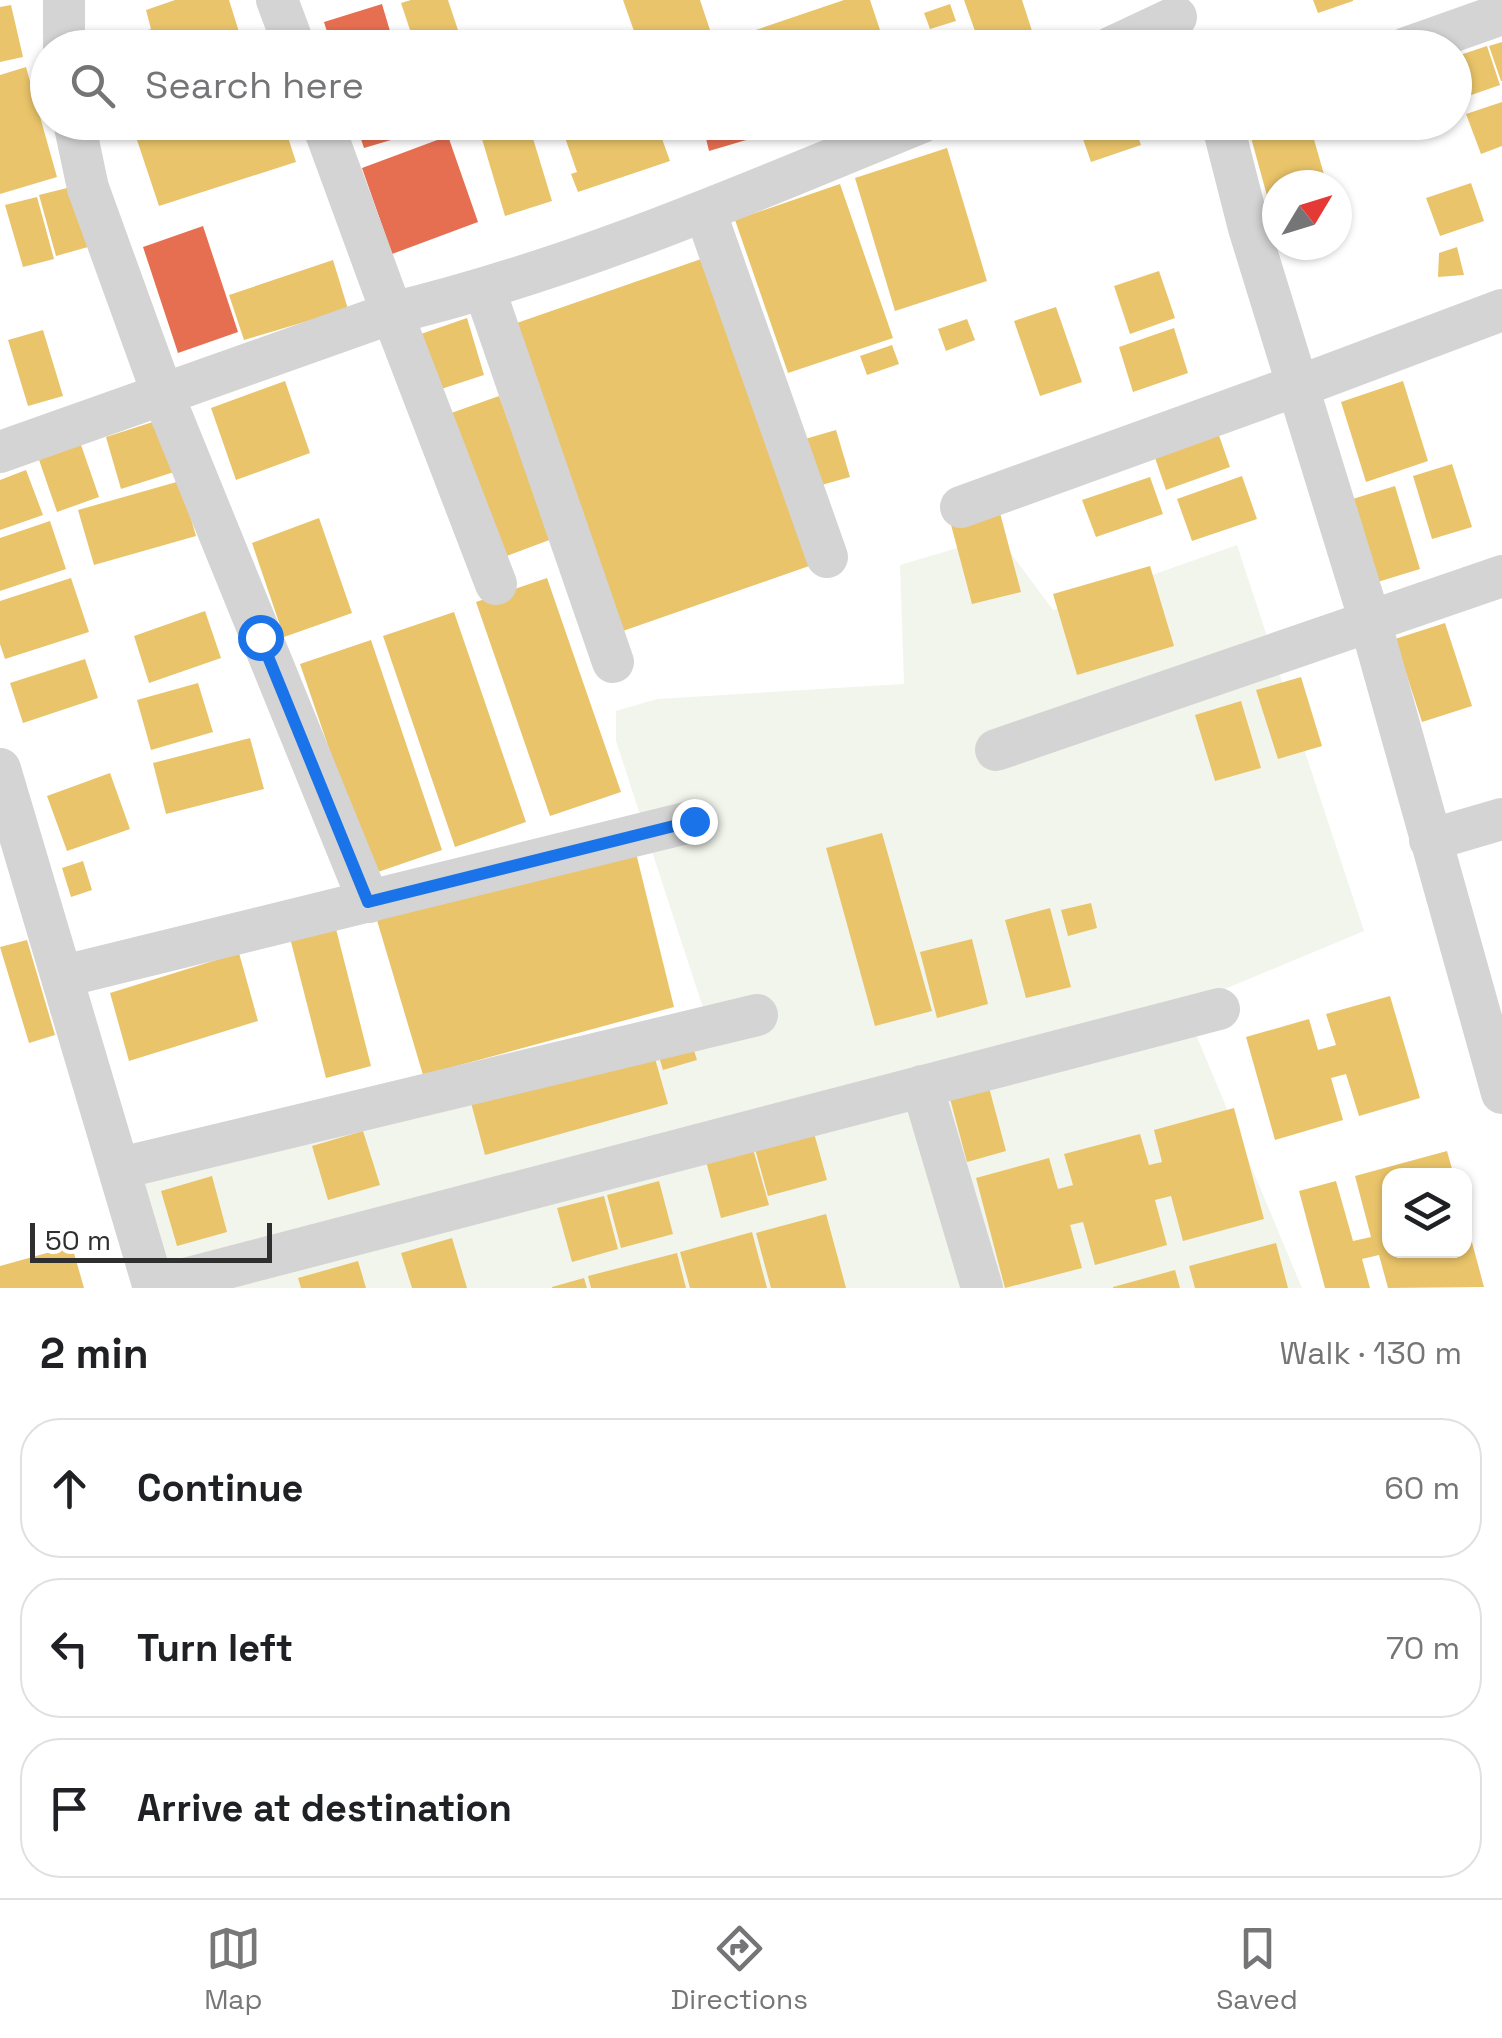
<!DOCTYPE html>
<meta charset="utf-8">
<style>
body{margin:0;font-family:"Space Grotesk",sans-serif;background:#f6f6f6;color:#202124}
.controls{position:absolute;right:30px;bottom:30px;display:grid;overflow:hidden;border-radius:20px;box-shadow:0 2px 8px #0004}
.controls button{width:90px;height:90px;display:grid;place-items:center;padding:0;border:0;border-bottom:2px solid #e0e0e0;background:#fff;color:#202124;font:50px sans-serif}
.compass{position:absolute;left:1262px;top:170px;width:90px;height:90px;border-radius:50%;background:#fff;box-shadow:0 2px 8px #0004;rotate:52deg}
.scale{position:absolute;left:30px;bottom:25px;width:242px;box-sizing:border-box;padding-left:10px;border:5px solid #2f2f2f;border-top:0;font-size:28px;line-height:35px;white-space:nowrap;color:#2f2f2f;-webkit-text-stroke:8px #fff;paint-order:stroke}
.stop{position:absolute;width:30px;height:30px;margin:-22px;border:8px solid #1a73e8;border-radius:50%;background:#fff}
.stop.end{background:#1a73e8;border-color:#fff;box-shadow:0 2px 10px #0008}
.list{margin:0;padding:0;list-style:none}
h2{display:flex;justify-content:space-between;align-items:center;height:130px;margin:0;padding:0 40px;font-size:42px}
h2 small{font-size:32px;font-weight:400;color:#757577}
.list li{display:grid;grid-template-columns:65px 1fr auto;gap:30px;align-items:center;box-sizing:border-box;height:140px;margin:0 20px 20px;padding:0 20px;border:2px solid #e0e0e0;border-radius:40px}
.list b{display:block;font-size:38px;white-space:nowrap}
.list em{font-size:32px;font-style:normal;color:#757577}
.icon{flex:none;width:55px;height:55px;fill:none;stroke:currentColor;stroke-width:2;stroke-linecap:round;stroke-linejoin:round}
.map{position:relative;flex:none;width:1502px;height:1288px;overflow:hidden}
.search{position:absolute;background:#fff;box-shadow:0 2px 8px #0004;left:30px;right:30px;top:30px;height:110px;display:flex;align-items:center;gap:25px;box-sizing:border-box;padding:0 35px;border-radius:55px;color:#757577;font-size:38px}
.sheet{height:610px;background:#fff}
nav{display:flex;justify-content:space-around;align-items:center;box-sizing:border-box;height:140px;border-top:2px solid #e0e0e0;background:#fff;font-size:28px;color:#757577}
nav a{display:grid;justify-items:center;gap:5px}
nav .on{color:#787878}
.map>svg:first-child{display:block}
</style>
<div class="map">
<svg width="1502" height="1288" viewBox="0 0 1502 1288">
<rect width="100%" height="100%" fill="#fff"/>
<path fill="#f2f5ec" d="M 998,536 L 1053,610 L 1237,545 L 1364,931 L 1184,1006 L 1302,1288 L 166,1288 L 125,1150 L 705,1014 L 616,741 L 616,711 L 657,699 L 904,684 L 900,565 Z"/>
<path fill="#e9c46a" d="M 175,0 L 229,0 L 244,48 L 110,48 L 108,43 L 151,29 L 146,10 Z
M 411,0 L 448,0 L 464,48 L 416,48 L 401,3 Z
M 623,0 L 700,0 L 711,33 L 667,48 L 640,48 Z
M 844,0 L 870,0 L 886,48 L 738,48 L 735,37 Z
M 964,0 L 1022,0 L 1033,34 L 981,48 Z
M 1313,0 L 1353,0 L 1353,1 L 1318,13 Z
M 950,4 L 956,21 L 930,29 L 924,13 Z
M 11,5 L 23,57 L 0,62 L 0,7 Z
M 1502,42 L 1502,81 L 1501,81 L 1489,46 Z
M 1487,46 L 1500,85 L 1457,100 L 1454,57 Z
M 26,67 L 57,177 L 0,194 L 0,75 Z
M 1502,102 L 1502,146 L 1481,154 L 1466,114 Z
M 131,122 L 283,122 L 296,162 L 159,206 Z
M 501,122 L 528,122 L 552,201 L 505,216 L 479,129 Z
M 550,122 L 656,122 L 670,161 L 578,192 L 571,174 L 577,172 L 562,129 L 553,132 Z
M 1077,122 L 1133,122 L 1141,145 L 1091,162 Z
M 1293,122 L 1309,122 L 1327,185 L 1277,185 L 1274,221 L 1250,134 Z
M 947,148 L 987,281 L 895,311 L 855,178 Z
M 1471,183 L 1484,221 L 1440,236 L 1426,198 Z
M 840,184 L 893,338 L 788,373 L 735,220 Z
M 71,187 L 88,247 L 56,256 L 39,195 Z
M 37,197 L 54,259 L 23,267 L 5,205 Z
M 1457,247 L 1464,275 L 1438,277 L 1439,253 Z
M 704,258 L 812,565 L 620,632 L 511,325 Z
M 333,260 L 348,309 L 244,340 L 229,295 Z
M 1159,271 L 1175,318 L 1130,334 L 1114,286 Z
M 1056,307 L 1082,382 L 1040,396 L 1014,321 Z
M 467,318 L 484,375 L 435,391 L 418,335 Z
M 967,319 L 975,340 L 946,351 L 938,329 Z
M 1174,328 L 1188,373 L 1133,392 L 1119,347 Z
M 43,330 L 63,396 L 28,406 L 8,340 Z
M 892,345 L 899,364 L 867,375 L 860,356 Z
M 285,381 L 310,453 L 236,480 L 211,408 Z
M 1403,381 L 1428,461 L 1366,482 L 1341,402 Z
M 499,396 L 552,539 L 493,561 L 440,417 Z
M 159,420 L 174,472 L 121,489 L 106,437 Z
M 1215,424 L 1230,467 L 1166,490 L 1151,446 Z
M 836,430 L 850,477 L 811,488 L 798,441 Z
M 79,439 L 99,497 L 57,512 L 37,454 Z
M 1452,464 L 1472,527 L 1432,539 L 1413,476 Z
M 26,470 L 43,515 L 0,530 L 0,480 Z
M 1242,476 L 1257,519 L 1192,541 L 1177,499 Z
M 1150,477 L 1163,514 L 1096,537 L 1082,500 Z
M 180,481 L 196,536 L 94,565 L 78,510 Z
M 1395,486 L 1420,569 L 1371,584 L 1346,501 Z
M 999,509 L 1021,592 L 972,604 L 950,521 Z
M 319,518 L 352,613 L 284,637 L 252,543 Z
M 50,521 L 66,569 L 0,591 L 0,538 Z
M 1150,566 L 1174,646 L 1077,675 L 1053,594 Z
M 71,578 L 89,632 L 5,659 L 0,644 L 0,601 Z
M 547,578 L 621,792 L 550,816 L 476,602 Z
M 205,611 L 221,658 L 149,683 L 134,636 Z
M 454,612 L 526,822 L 455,847 L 383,636 Z
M 1445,623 L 1472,706 L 1422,722 L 1395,639 Z
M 371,640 L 442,850 L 372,874 L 300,664 Z
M 85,659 L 98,698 L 23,723 L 10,683 Z
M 1301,677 L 1322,746 L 1278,759 L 1256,690 Z
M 198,683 L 213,732 L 151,750 L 137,700 Z
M 1241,701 L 1261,768 L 1215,781 L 1195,715 Z
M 250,738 L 264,789 L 166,814 L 153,763 Z
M 110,773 L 130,829 L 67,851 L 47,796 Z
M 882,833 L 932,1011 L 875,1026 L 826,848 Z
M 634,845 L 674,1007 L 423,1075 L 376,917 Z
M 83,861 L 92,890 L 71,897 L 62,868 Z
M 1091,903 L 1097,928 L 1068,936 L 1061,910 Z
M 1050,908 L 1071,987 L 1026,998 L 1005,920 Z
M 335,925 L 371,1066 L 326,1078 L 290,938 Z
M 972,939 L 988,1004 L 937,1018 L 920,952 Z
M 27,940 L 55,1035 L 29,1043 L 0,947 Z
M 239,953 L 258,1021 L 129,1061 L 110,993 Z
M 1390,996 L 1420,1098 L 1359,1116 L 1346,1074 L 1331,1078 L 1343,1120 L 1275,1140 L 1246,1037 L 1309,1019 L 1318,1050 L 1336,1045 L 1326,1014 Z
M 689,1034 L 697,1060 L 663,1070 L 655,1044 Z
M 652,1048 L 668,1104 L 485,1155 L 470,1099 Z
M 987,1080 L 1006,1151 L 967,1162 L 948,1091 Z
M 1234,1108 L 1264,1219 L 1183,1241 L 1171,1196 L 1155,1200 L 1167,1245 L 1095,1265 L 1083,1222 L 1070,1225 L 1082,1268 L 1005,1288 L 976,1178 L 1049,1158 L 1058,1189 L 1073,1185 L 1064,1154 L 1140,1134 L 1149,1165 L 1162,1162 L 1154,1130 Z
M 363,1131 L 380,1185 L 328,1200 L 312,1146 Z
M 814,1133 L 827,1180 L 768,1196 L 755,1149 Z
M 753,1149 L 769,1205 L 721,1218 L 706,1161 Z
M 1447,1151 L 1454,1176 L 1390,1176 L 1390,1250 L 1464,1250 L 1466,1220 L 1484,1287 L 1388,1288 L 1379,1255 L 1362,1259 L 1370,1288 L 1325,1288 L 1299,1191 L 1336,1181 L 1353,1241 L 1371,1237 L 1355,1176 Z
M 212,1176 L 227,1232 L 177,1246 L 161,1191 Z
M 659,1181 L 673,1234 L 621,1248 L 607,1195 Z
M 604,1196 L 618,1249 L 572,1262 L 557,1208 Z
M 826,1214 L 846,1288 L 771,1288 L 756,1233 Z
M 752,1232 L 767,1288 L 690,1288 L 680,1252 Z
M 452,1238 L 467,1288 L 412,1288 L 401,1253 Z
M 1276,1243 L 1288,1288 L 1195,1288 L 1189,1266 Z
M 72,1246 L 84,1288 L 0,1288 L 0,1266 Z
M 677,1253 L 686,1288 L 591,1288 L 588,1276 Z
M 358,1261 L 366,1288 L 301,1288 L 298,1278 Z
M 1175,1270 L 1180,1288 L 1113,1288 L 1113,1287 Z
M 584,1278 L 587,1288 L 552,1288 L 552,1287 Z"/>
<path fill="#e76f51" d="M 382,4 L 395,48 L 332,48 L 324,22 Z
M 355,122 L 386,122 L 391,140 L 364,148 Z
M 702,122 L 749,122 L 753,138 L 709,151 Z
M 448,136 L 478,222 L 392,254 L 362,168 Z
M 203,226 L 238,332 L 178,353 L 143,247 Z"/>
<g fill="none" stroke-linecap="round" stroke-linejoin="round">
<path stroke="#d4d4d4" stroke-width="42" d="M 64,0 L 64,48
M 277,0 L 295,48
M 1110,48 L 1176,17
M 1406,48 L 1502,14
M 74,122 L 88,188 L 163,395 L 369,902
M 322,122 L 392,313 C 575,269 749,193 922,122
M 1222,122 L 1249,228 L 1370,621 L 1502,1093
M 705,211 L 827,557
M 485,291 L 613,662
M 1297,387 L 1502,310
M 0,452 L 392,313 L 496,584
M 961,507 L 1304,383
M 996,750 L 1502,576
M 0,769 L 154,1288
M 1430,840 L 1502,819
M 64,976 L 694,821
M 922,1086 L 982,1288
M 121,1168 L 757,1015
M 154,1287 L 1219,1009"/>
</g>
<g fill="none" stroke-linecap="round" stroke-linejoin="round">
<path stroke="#1a73e8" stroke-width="12" d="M 260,637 L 368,902 L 694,821"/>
</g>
</svg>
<div class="controls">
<button><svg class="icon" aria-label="layers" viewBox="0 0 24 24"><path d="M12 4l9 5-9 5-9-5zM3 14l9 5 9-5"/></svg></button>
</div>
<svg class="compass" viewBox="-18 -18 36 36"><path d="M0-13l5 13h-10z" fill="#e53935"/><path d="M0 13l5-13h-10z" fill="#757577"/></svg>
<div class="scale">50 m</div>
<div class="stop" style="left:260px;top:637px"></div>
<div class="stop end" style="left:694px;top:821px"></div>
<div class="search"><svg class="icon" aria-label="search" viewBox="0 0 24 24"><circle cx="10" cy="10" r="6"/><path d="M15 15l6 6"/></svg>Search here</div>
</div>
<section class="sheet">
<h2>2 min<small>Walk · 130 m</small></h2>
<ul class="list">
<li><svg class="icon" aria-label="ahead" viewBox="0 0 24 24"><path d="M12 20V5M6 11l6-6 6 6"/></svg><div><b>Continue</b></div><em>60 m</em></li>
<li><svg class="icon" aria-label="left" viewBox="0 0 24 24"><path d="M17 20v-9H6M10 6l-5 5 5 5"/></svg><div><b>Turn left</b></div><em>70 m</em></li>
<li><svg class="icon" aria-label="arrive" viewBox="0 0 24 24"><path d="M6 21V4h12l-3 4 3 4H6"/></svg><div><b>Arrive at destination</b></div></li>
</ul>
</section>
<nav>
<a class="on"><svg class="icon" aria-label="map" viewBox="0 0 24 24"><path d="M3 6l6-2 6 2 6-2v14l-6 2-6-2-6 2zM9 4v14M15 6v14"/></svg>Map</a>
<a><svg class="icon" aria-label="directions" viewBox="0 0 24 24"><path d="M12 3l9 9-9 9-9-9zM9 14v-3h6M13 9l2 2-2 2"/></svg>Directions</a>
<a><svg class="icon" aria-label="saved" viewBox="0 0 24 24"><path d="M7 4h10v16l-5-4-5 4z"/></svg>Saved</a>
</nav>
